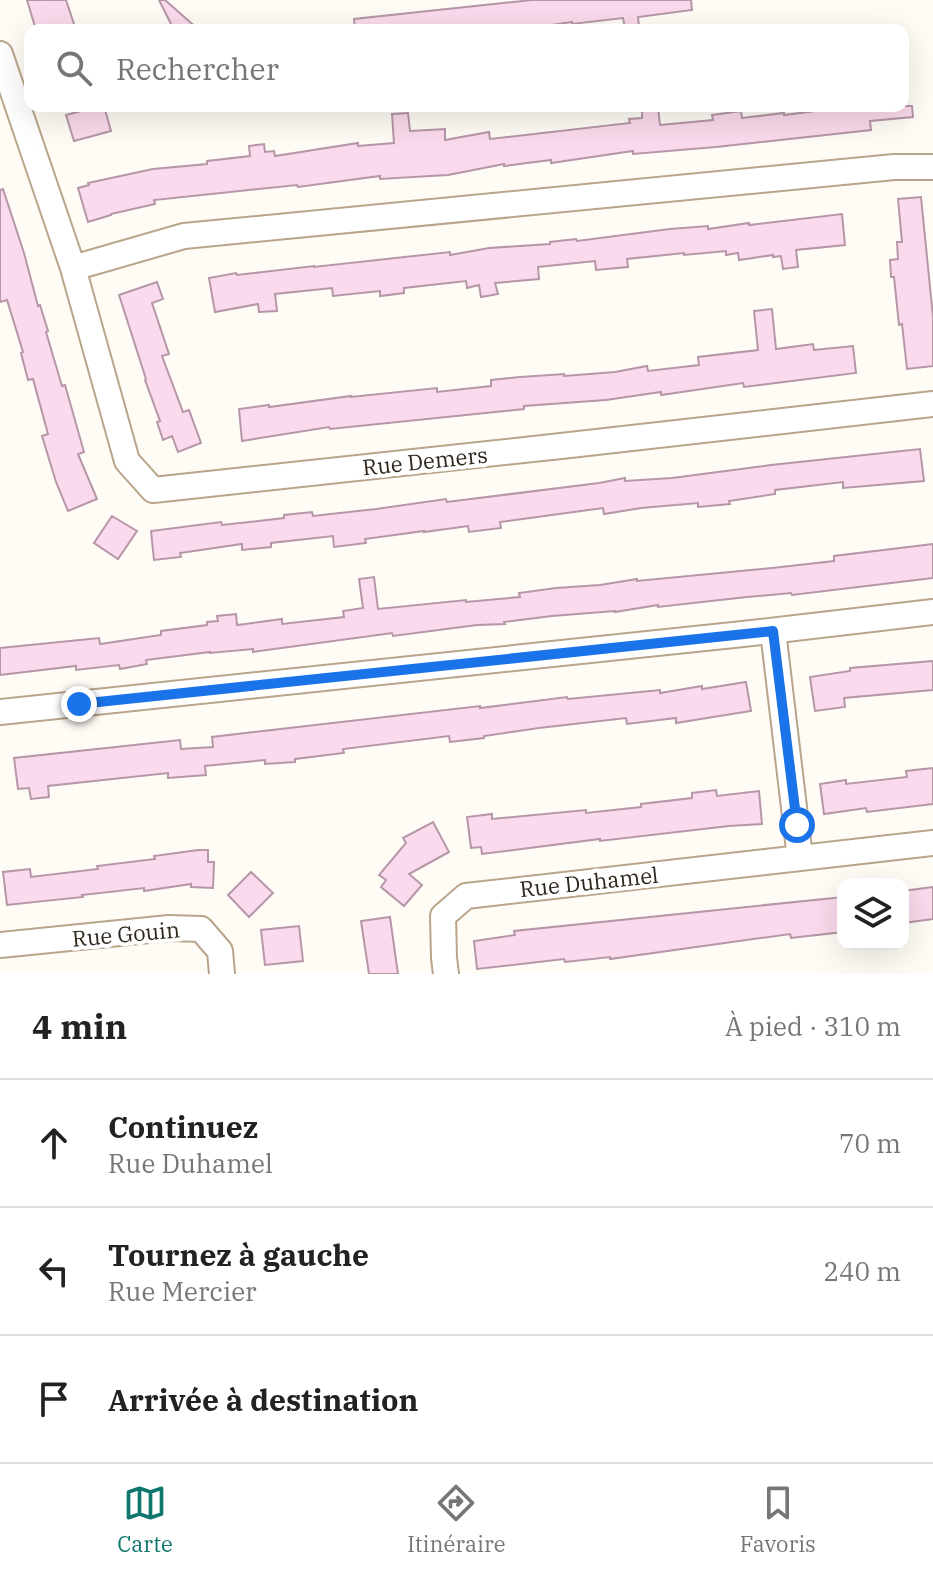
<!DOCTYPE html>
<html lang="fr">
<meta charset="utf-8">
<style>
body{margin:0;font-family:"IBM Plex Serif",serif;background:#f6f6f6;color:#222}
.controls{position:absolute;right:24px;bottom:24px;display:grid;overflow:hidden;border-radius:16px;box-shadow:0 8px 32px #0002}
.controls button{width:72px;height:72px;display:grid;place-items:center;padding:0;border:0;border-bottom:2px solid #e0e0e0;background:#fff;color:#222;font:40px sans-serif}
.stop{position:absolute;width:24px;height:24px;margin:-18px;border:6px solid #1a73e8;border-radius:50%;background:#fff}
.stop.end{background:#1a73e8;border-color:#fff;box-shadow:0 2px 8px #0008}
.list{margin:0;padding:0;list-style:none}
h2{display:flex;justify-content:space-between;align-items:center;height:104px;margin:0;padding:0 32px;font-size:34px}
h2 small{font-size:26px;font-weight:400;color:#767676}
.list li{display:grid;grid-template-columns:52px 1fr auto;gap:24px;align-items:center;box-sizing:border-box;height:128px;padding:0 32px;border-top:2px solid #e0e0e0}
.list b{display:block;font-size:30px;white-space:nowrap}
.list p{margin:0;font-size:26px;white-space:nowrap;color:#767676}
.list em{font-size:26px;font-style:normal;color:#767676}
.icon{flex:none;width:44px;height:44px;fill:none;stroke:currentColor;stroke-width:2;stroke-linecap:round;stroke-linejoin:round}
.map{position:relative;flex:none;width:933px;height:974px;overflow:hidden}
.search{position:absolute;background:#fff;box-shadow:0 8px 32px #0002;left:24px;right:24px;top:24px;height:88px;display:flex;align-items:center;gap:20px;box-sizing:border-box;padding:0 28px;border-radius:16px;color:#767676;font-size:30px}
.sheet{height:488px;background:#fff}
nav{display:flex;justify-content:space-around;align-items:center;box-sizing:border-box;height:112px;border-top:2px solid #e0e0e0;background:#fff;font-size:22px;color:#767676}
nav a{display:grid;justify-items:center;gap:4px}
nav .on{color:#0f766e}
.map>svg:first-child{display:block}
</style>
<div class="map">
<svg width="933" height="974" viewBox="0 0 933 974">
<rect width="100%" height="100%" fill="#fffbf5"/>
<path fill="#fadaec" stroke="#b597a8" stroke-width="2" d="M 27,0 L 66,0 L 76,30 L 36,30 Z
M 159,0 L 165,0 L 199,30 L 174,30 Z
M 532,0 L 691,0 L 692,10 L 638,17 L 639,26 L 625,28 L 623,18 L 572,24 L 572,22 L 518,30 L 355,30 L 354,19 Z
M 100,106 L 104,106 L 111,131 L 74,141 L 66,115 Z
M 854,106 L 912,106 L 913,117 L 870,121 L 871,130 L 716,147 L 633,154 L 633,151 L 551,163 L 551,160 L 504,166 L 504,164 L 448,175 L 380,179 L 380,176 L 298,187 L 297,185 L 154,200 L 155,204 L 111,214 L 111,215 L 88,222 L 78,188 L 89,185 L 88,183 L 153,169 L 207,164 L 207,161 L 250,156 L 249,146 L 264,144 L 265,152 L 274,151 L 275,156 L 358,143 L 358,146 L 394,143 L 392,114 L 408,113 L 410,131 L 445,129 L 445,140 L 489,132 L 490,139 L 630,123 L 629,119 L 642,118 L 642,109 L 658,107 L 660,125 L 713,120 L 712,115 L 741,111 L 742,118 L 784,113 L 784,115 Z
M 3,189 L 24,253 L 38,306 L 40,305 L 48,331 L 46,332 L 62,386 L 65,385 L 84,452 L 78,454 L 97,499 L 68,511 L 56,482 L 42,436 L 48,434 L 33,379 L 28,380 L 21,353 L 23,352 L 7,300 L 0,302 L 0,190 Z
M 921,197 L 933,317 L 933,366 L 907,369 L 902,324 L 899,325 L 894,277 L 891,277 L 890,260 L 898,259 L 897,242 L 902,242 L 898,199 Z
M 842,214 L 845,245 L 796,250 L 798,267 L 783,269 L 781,256 L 773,257 L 773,255 L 739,260 L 738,253 L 726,255 L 726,251 L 684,255 L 684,253 L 627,259 L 628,267 L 596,270 L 595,261 L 538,267 L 539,279 L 495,283 L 498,294 L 481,297 L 479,285 L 467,288 L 466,281 L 404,288 L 404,293 L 380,296 L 380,291 L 333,296 L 332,288 L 275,294 L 277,311 L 259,312 L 258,304 L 215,312 L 209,278 L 236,273 L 237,275 L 314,266 L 314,267 L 450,252 L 450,255 L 489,248 L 550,244 L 550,242 L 576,239 L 577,241 L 670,229 L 708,226 L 708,229 L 749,223 L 749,225 Z
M 157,282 L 163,299 L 152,303 L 169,354 L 162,356 L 183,412 L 189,410 L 201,443 L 178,452 L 172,436 L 163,440 L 157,422 L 160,421 L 145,380 L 146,379 L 119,295 Z
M 772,309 L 776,349 L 813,344 L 814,350 L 853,346 L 856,373 L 744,387 L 743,383 L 661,395 L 661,392 L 606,400 L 524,406 L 524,409 L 330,429 L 329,427 L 242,441 L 239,409 L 269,405 L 269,407 L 351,396 L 351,397 L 437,388 L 437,392 L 491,386 L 491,380 L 520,377 L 564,374 L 564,376 L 615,372 L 647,366 L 648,371 L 699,365 L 698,357 L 758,350 L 754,311 Z
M 920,449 L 924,481 L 843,488 L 843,482 L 775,490 L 775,494 L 729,501 L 730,504 L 698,507 L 698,503 L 641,508 L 604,514 L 603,508 L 500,522 L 501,528 L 469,532 L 468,526 L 424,532 L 424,531 L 365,539 L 366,543 L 334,547 L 333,536 L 271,543 L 271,547 L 242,550 L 242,544 L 180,553 L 181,557 L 154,560 L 151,531 L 221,522 L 222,525 L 284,518 L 284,515 L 312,512 L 313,516 L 376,509 L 446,499 L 447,502 L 599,483 L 625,478 L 625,481 L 672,478 L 771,465 Z
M 112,516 L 137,531 L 118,559 L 94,543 Z
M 933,544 L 933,578 L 792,595 L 791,593 L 747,597 L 658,607 L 658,605 L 615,612 L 615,611 L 552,616 L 504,622 L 505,624 L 477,625 L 393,636 L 392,633 L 253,652 L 253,649 L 210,653 L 210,652 L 146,660 L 147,664 L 120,669 L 119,665 L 76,670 L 76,666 L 0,675 L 0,648 L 99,638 L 100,644 L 161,635 L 161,631 L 207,625 L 207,622 L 218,621 L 217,616 L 236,614 L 237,625 L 282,619 L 282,624 L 344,617 L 343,611 L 363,608 L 359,579 L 374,577 L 378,609 L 466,600 L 466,602 L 520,597 L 519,593 L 556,588 L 600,585 L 637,579 L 637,581 L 772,568 L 834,561 L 834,556 Z
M 933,661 L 933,690 L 844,698 L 845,707 L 815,711 L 810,677 L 850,671 L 850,668 Z
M 746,682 L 751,711 L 707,718 L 676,723 L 676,718 L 627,724 L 626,718 L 539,728 L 484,736 L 484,738 L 450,742 L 449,736 L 343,749 L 344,753 L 295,759 L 295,762 L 265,764 L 265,760 L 205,766 L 206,775 L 168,778 L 168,773 L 48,786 L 49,797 L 31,799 L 29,788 L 18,789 L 14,758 L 180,740 L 181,749 L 213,747 L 212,737 L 263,731 L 480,706 L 480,708 L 567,697 L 568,699 L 660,690 L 660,693 L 702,686 L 702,689 Z
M 933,768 L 933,804 L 867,812 L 866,808 L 824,814 L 820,784 L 846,780 L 846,784 L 907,777 L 906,771 Z
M 716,790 L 717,796 L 759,791 L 762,824 L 729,826 L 600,841 L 600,839 L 482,854 L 481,847 L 471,848 L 467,817 L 492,814 L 492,819 L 586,810 L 586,813 L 641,807 L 641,804 L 692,798 L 692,793 Z
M 433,822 L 449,852 L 409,874 L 422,885 L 404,906 L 381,887 L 386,880 L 379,875 L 406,843 L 403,838 Z
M 198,850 L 208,850 L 208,862 L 214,862 L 213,888 L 191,887 L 191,884 L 144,891 L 144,888 L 82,895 L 83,897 L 7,905 L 3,872 L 30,869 L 31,877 L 98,869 L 97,866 L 155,859 L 154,856 Z
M 251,872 L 273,893 L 249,917 L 228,895 Z
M 933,887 L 933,919 L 903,923 L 903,891 Z
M 843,897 L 843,932 L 791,938 L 790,934 L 610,959 L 610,957 L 565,962 L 564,959 L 477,969 L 474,941 L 515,935 L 514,931 Z
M 390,917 L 398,974 L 369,974 L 361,921 Z
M 299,926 L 303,961 L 265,965 L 261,930 Z"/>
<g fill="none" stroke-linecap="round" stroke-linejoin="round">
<g stroke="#b9a58b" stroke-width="28">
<path id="minor" d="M 0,54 L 73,268 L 127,461 L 153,490 L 561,446 L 933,404
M 73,268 L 184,236 L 894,167 L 933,167
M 773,631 L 800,858
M 0,712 L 743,634 L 933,612
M 0,945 L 169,928 L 201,929 L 220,951 L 222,974
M 446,974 L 444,958 L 443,916 L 466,896 L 933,843"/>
</g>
<use href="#minor" stroke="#fff" stroke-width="24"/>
</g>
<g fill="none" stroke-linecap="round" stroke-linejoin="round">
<path stroke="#1a73e8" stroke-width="10" d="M 79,704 L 773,631 L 797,825"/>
</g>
<g text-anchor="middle" stroke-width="8" stroke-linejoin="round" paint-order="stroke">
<g font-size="22" fill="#2f271d" stroke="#fff">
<text transform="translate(425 461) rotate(-6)" y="8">Rue Demers</text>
<text transform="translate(589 882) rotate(-6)" y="8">Rue Duhamel</text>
<text transform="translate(126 934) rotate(-5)" y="8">Rue Gouin</text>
</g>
</g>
</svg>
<div class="controls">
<button><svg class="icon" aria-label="layers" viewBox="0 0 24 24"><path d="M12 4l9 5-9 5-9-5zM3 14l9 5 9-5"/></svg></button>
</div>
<div class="stop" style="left:797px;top:825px"></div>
<div class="stop end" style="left:79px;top:704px"></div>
<div class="search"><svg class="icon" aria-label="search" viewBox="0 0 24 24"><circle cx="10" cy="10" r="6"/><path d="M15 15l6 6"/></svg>Rechercher</div>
</div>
<section class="sheet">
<h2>4 min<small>À pied · 310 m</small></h2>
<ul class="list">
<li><svg class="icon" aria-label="ahead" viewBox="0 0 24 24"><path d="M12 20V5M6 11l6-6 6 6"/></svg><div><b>Continuez</b><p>Rue Duhamel</p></div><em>70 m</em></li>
<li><svg class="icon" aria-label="left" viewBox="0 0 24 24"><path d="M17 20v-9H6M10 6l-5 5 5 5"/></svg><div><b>Tournez à gauche</b><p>Rue Mercier</p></div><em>240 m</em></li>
<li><svg class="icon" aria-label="arrive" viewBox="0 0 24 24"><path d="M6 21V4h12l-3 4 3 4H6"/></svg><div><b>Arrivée à destination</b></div></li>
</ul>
</section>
<nav>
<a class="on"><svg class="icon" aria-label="map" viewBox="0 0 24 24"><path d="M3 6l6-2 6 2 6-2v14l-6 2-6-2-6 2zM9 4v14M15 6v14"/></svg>Carte</a>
<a><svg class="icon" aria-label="directions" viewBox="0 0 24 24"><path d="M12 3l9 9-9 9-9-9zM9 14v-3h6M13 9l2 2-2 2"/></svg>Itinéraire</a>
<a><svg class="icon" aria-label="saved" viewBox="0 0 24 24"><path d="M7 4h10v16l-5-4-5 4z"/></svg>Favoris</a>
</nav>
